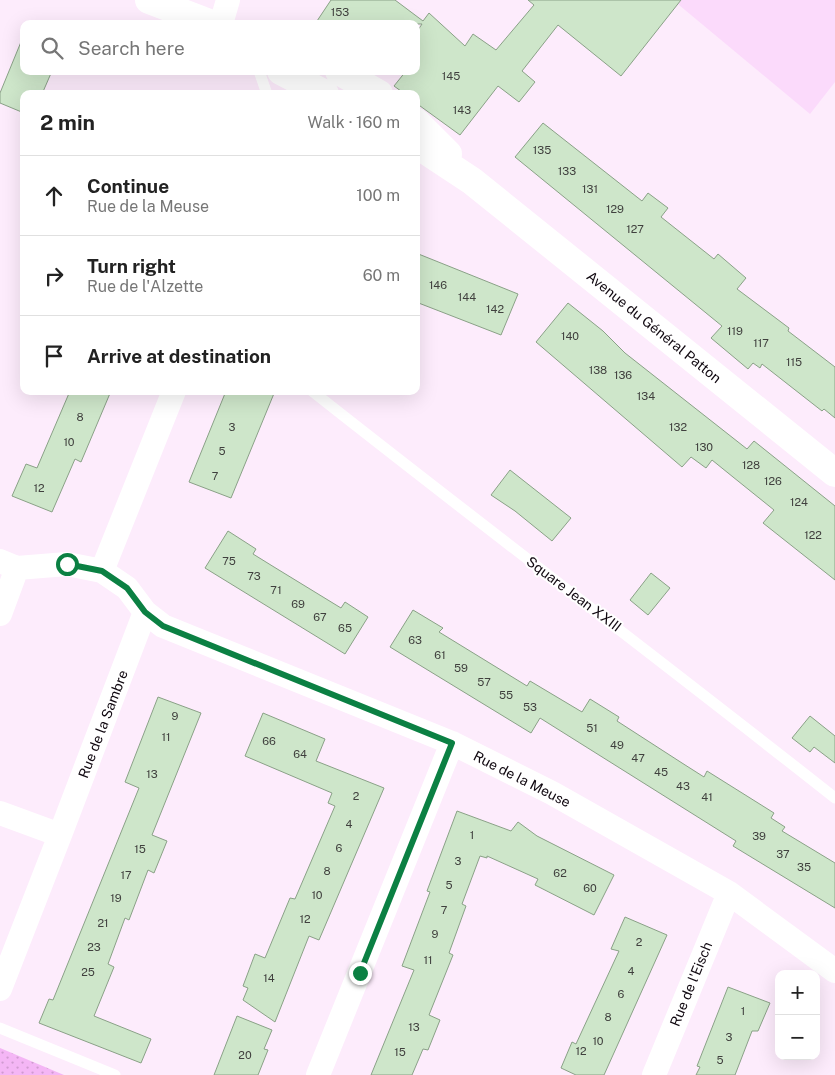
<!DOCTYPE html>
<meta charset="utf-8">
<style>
body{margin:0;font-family:"Public Sans",sans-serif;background:#f6f6f6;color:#222}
.controls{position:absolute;right:15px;bottom:15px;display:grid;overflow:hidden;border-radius:10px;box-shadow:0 5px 20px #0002}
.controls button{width:45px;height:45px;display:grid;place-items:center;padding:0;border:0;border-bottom:1px solid #e0e0e0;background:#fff;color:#222;font:25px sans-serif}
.stop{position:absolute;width:15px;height:15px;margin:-11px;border:4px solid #0b8043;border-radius:50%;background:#fff}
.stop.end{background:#0b8043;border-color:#fff;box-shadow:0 1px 5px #0008}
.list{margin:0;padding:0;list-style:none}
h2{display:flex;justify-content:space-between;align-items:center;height:65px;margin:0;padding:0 20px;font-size:21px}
h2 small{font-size:16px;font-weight:400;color:#767676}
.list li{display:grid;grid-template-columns:32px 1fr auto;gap:15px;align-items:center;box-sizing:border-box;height:80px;padding:0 20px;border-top:1px solid #e0e0e0}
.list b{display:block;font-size:19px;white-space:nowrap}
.list p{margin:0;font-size:16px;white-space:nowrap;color:#767676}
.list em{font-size:16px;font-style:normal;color:#767676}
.icon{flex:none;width:28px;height:28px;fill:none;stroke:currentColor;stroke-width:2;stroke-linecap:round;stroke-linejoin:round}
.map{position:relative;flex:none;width:835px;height:1075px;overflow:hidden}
.search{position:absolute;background:#fff;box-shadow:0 5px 20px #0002;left:20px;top:20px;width:400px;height:55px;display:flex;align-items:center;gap:12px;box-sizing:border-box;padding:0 18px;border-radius:10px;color:#767676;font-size:19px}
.panel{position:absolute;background:#fff;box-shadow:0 5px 20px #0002;left:20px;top:90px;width:400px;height:305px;border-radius:10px}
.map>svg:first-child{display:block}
</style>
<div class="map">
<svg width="835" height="1075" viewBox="0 0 835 1075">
<defs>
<pattern id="grass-dots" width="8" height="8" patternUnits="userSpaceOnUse" patternTransform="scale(1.25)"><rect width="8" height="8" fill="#f4b6f5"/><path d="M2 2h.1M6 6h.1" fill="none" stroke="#d09bd1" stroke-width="1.8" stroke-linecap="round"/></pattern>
</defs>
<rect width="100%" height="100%" fill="#fdecfc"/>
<path fill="#fbdafb" d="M 673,0 L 835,0 L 835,82 L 810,114 Z"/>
<path fill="url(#grass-dots)" d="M 0,1048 L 64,1075 L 0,1075 Z"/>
<path fill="#cee6ca" stroke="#8aa187" d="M 331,0 L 395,0 L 423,21 L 429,13 L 465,46 L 473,34 L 496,50 L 534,5 L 528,0 L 681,0 L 621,76 L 558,25 L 522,71 L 535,82 L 519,102 L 498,86 L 460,135 L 416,103 L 416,94 L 405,94 L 394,86 L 406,71 L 416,71 L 416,33 L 422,24 L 315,24 Z
M 23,37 L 24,71 L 52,71 L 42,94 L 24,94 L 24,113 L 0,103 L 0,93 Z
M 543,123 L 642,201 L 648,193 L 668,208 L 661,217 L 714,259 L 718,254 L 746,278 L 737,289 L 789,328 L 788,331 L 835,367 L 835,418 L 824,409 L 822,411 L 762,364 L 760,368 L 753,363 L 748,369 L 711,338 L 722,326 L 515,157 Z
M 416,253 L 518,294 L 501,335 L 416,302 Z
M 568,303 L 603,331 L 625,353 L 747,449 L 754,441 L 835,506 L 835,580 L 763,523 L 774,510 L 733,477 L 712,460 L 706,468 L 691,457 L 682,467 L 536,342 Z
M 70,391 L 111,391 L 81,462 L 75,459 L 52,512 L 12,496 L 26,464 L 37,468 Z
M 226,391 L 275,391 L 231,498 L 189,482 Z
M 510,470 L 571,518 L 552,541 L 515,511 L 491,495 Z
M 228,531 L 256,549 L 253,554 L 274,567 L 341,608 L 345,602 L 368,617 L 345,654 L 205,568 Z
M 651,573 L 670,588 L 648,615 L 630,600 Z
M 413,610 L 443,628 L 439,632 L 527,686 L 530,681 L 582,712 L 590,699 L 619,717 L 617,721 L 682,763 L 704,777 L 707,771 L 774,813 L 771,818 L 785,827 L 782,831 L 835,863 L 835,908 L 733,846 L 736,841 L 540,718 L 531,733 L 390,647 Z
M 158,697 L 201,713 L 152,835 L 167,841 L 154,873 L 148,870 L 129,920 L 125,918 L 108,964 L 114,967 L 94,1016 L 151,1039 L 141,1063 L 39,1023 L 49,999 L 53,1000 L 139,788 L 125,782 Z
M 263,713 L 325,739 L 316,761 L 384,788 L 319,940 L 309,936 L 275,1022 L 243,1000 L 248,988 L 243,986 L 255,954 L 265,958 L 290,898 L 295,899 L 335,806 L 328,803 L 332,793 L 245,756 Z
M 810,716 L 835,736 L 835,763 L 814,747 L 810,752 L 792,738 Z
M 457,811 L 511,831 L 518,822 L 537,836 L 614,875 L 594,915 L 535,885 L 538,879 L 487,856 L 487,858 L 480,856 L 462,904 L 466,906 L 449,953 L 453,955 L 429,1015 L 440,1020 L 428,1050 L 423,1049 L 412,1075 L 371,1075 L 414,970 L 402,966 L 430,892 L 427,891 Z
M 625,917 L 667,935 L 604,1075 L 576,1075 L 561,1068 L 572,1042 L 576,1044 L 619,951 L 611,949 Z
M 728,987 L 770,1003 L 758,1031 L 752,1031 L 735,1075 L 696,1075 L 700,1067 L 697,1066 Z
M 237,1016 L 272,1030 L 264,1049 L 268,1050 L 258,1075 L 214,1075 Z"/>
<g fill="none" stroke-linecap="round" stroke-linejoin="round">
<path stroke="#fff" stroke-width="11" d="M 259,71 L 267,94
M 312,391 C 485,528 662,661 835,798
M 0,1028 L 115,1075"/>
<path stroke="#fff" stroke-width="24" d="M 221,24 L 228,0
M 0,561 L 17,568 L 67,564 L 102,571 L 127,588 L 145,612 L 163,626 L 452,743 L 552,793 L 729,893 L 835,971
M 102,571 L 174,391
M 0,614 L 17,568
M 0,813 L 60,835 L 145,612
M 0,989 L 60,835
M 318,1075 L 452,743
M 654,1075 L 729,893"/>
<path stroke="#fff" stroke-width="28" d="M 149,0 L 212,24
M 281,71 L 325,94
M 339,71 L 379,94
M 416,122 L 448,154
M 416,144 L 472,181 L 835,473"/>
</g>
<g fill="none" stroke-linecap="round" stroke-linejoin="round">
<path stroke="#0b8043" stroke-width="6" d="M 67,564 L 102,571 L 127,588 L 145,612 L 163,626 L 452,743 L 360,973"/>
</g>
<g text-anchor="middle" stroke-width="4" stroke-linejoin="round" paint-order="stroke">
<g font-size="11" fill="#40403e">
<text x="340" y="16">153</text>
<text x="451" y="80">145</text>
<text x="462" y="114">143</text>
<text x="542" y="154">135</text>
<text x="567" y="175">133</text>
<text x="590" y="193">131</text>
<text x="615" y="213">129</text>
<text x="635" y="233">127</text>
<text x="438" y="289">146</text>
<text x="467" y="301">144</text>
<text x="495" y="313">142</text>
<text x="735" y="335">119</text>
<text x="570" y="340">140</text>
<text x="761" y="347">117</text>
<text x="794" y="366">115</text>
<text x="598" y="374">138</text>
<text x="623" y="379">136</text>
<text x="646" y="400">134</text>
<text x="80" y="421">8</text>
<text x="232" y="431">3</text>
<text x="678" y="431">132</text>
<text x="69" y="446">10</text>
<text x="704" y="451">130</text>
<text x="222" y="455">5</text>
<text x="751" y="469">128</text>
<text x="215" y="480">7</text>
<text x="773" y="485">126</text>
<text x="39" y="492">12</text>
<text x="799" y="506">124</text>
<text x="813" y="539">122</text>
<text x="229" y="565">75</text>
<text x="254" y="580">73</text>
<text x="276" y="594">71</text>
<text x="298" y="608">69</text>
<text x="320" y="621">67</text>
<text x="345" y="632">65</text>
<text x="415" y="644">63</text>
<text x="440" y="659">61</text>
<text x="461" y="672">59</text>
<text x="484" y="686">57</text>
<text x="506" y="699">55</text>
<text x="530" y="711">53</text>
<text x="175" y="720">9</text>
<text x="592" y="732">51</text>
<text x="166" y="741">11</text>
<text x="269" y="745">66</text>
<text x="617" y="749">49</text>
<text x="300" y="758">64</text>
<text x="638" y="762">47</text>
<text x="661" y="776">45</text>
<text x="152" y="778">13</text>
<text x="683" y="790">43</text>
<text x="356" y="800">2</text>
<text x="707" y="801">41</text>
<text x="349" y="828">4</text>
<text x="472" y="839">1</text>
<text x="759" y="840">39</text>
<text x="339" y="852">6</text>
<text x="140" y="853">15</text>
<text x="783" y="858">37</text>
<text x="458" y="865">3</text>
<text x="804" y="871">35</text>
<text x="327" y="875">8</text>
<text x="560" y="877">62</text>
<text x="126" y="879">17</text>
<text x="449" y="889">5</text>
<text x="590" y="892">60</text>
<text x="317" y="899">10</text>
<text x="116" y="902">19</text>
<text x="444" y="914">7</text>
<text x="305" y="923">12</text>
<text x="103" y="927">21</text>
<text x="435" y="938">9</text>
<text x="639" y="946">2</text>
<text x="94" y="951">23</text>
<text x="428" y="964">11</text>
<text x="631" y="975">4</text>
<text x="88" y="976">25</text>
<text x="269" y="982">14</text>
<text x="621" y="998">6</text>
<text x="743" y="1015">1</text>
<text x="608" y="1021">8</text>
<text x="414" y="1031">13</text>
<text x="729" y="1041">3</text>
<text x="598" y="1045">10</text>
<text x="581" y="1055">12</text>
<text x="400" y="1056">15</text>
<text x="245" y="1059">20</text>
<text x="720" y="1064">5</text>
</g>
<g font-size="14" fill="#100810" stroke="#fff">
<text transform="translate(654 327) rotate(39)" y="5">Avenue du Général Patton</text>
<text transform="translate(574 594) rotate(37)" y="5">Square Jean XXIII</text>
<text transform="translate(103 724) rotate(-69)" y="5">Rue de la Sambre</text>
<text transform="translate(522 779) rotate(27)" y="5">Rue de la Meuse</text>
<text transform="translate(691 984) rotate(-68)" y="5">Rue de l'Eisch</text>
</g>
</g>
</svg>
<div class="controls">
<button>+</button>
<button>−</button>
</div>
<div class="stop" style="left:67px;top:564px"></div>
<div class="stop end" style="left:360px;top:973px"></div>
<div class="search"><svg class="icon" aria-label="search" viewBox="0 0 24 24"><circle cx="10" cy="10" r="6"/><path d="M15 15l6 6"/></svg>Search here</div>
<section class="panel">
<h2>2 min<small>Walk · 160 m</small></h2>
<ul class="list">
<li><svg class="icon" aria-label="ahead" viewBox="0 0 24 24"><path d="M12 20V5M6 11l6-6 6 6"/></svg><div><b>Continue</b><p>Rue de la Meuse</p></div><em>100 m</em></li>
<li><svg class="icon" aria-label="right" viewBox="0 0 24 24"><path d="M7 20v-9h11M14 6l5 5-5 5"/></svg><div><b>Turn right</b><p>Rue de l'Alzette</p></div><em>60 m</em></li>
<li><svg class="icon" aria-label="arrive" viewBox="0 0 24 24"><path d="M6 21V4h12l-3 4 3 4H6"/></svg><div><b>Arrive at destination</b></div></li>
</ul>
</section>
</div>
